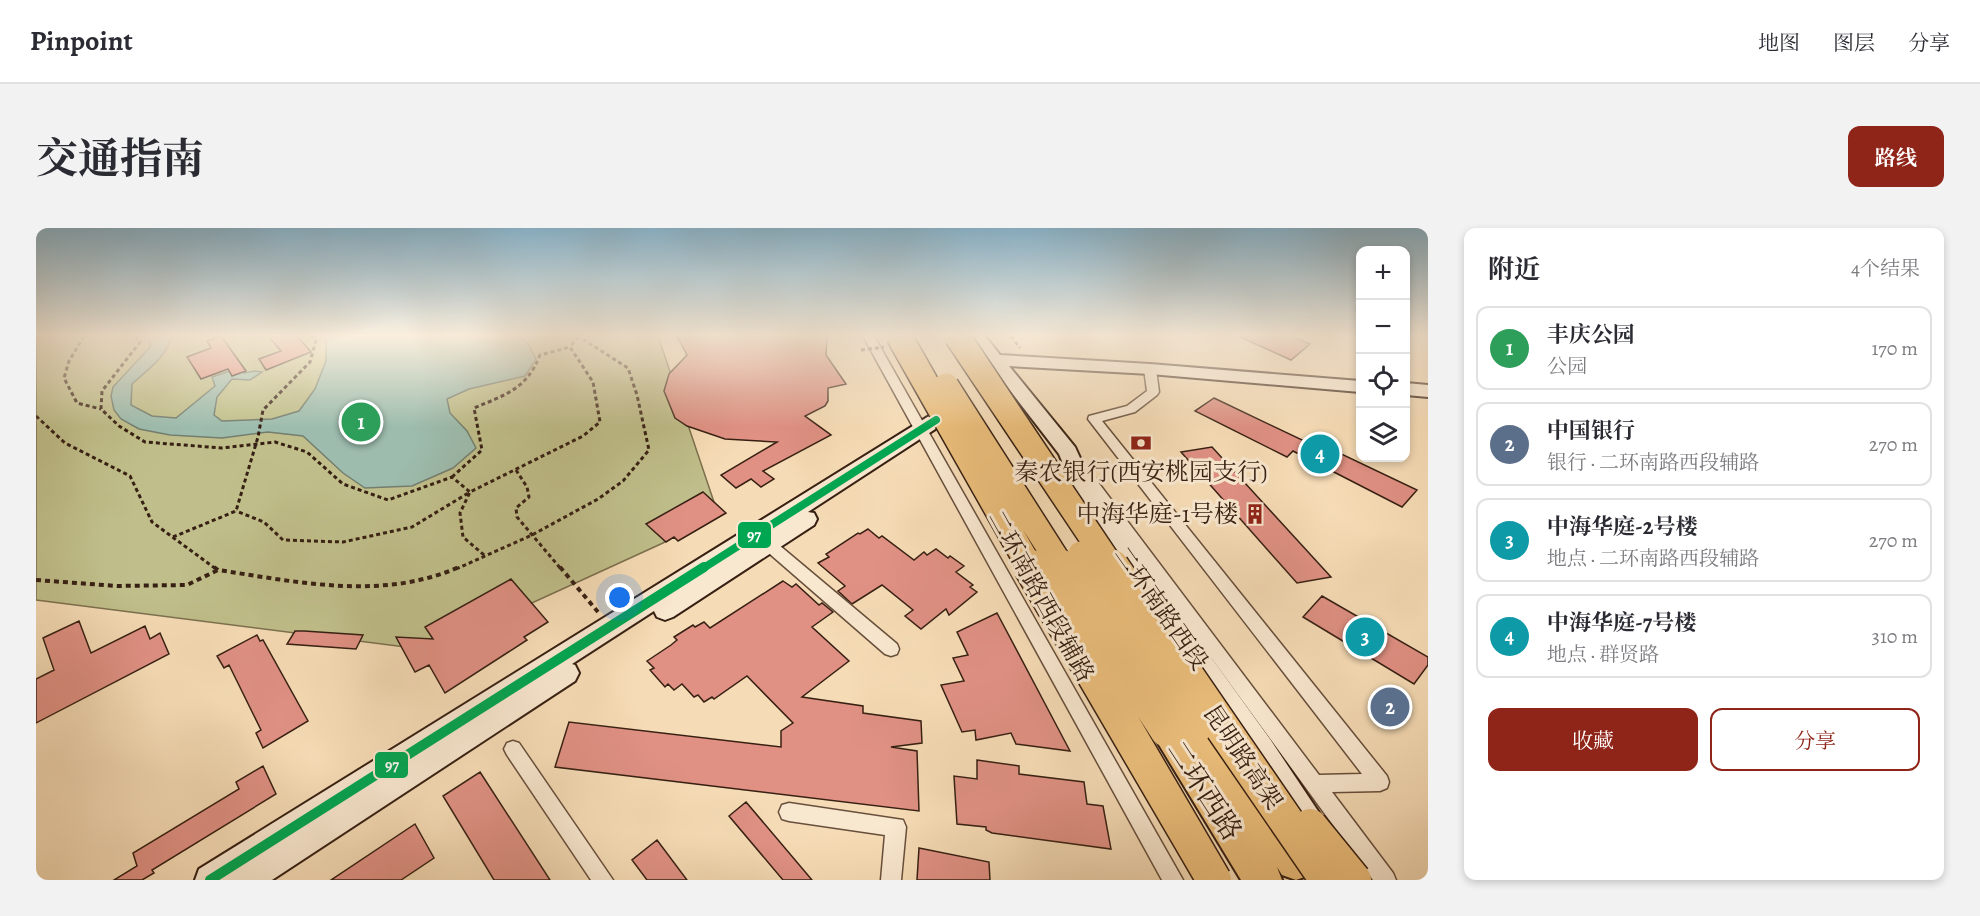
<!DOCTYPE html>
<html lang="zh">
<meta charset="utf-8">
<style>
body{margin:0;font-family:Alegreya,"Noto Serif SC",serif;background:#f2f2f3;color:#2b2b33}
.controls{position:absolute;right:18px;top:18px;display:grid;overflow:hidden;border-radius:12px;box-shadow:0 3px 9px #0003}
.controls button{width:54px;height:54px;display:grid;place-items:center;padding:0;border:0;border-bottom:2px solid #e1e1e2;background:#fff;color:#2b2b33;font:30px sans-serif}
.you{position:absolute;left:584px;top:370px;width:21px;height:21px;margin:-15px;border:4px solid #fff;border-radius:50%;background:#1a73e8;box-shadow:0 0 0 9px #1a73e833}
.badge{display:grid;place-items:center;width:39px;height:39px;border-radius:50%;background:#8f2418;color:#fff;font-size:20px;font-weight:700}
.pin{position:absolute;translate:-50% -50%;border:3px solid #fff;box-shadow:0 2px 6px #0006}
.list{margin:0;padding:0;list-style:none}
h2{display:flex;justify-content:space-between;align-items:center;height:78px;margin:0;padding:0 24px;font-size:26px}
h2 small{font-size:20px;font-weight:400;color:#7c7c81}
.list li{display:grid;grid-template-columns:39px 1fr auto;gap:18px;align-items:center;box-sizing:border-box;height:84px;margin:0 12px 12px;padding:0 12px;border:2px solid #e1e1e2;border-radius:12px}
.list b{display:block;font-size:22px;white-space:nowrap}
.list p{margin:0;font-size:20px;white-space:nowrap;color:#7c7c81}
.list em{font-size:20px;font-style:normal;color:#7c7c81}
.actions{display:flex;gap:12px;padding:18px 24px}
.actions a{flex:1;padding:14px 0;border:2px solid #8f2418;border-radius:12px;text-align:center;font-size:21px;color:#8f2418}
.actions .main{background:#8f2418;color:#fff}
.icon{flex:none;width:33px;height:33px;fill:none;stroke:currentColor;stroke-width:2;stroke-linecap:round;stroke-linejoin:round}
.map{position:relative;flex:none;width:1392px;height:652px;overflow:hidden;border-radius:12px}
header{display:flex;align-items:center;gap:36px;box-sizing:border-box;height:84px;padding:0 30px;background:#fff;border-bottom:2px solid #e1e1e2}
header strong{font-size:28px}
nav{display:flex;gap:33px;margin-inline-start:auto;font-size:21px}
.intro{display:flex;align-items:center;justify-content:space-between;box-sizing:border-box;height:144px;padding:0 36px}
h1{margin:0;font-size:42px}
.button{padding:15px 27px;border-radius:12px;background:#8f2418;color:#fff;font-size:21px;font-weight:700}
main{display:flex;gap:36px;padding:0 36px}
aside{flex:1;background:#fff;border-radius:12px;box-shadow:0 3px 9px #0003}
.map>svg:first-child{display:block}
</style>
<header>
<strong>Pinpoint</strong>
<nav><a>地图</a><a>图层</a><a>分享</a></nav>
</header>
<div class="intro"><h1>交通指南</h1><a class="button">路线</a></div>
<main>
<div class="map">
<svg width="1392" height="652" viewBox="0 0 1392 652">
<rect width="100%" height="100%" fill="#f6dcb6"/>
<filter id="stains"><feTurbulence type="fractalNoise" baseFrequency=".00333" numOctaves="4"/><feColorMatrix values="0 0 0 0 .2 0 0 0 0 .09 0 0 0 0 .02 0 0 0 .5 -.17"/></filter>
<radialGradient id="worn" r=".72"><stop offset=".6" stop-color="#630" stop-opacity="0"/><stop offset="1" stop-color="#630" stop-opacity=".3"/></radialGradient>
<path fill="#c0bf8b" stroke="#7c704f" stroke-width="1.5" d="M 0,108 L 622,108 L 680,280 L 627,315 L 393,422 L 0,372 Z"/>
<path fill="#9dbcad" stroke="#747e6f" stroke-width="1.5" d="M 111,108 L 135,108 C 133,127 110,143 96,156 L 95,177 L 116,188 L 140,190 L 179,158 L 176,149 L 200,141 L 208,145 L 219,143 L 226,144 L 214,152 L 196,151 L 181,169 L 178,187 L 186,193 L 236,191 L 263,183 L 279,161 L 290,133 L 290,109 L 292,108 L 481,108 L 492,116 L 500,131 L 489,148 L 433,161 L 411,171 L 414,185 L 431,203 L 440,220 L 417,240 L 376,258 L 329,260 L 307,245 L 267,208 L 232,204 L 186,210 L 134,207 L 103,201 L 85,191 L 78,182 L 75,168 L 77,159 L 114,119 L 114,111 Z"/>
<path fill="#e09184" stroke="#372013" stroke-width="1.5" d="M 185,108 L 210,143 L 196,148 L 192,141 L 165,151 L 151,129 L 175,120 L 171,113 Z
M 232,108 L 261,108 L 275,124 L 230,142 L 223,131 L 245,123 Z
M 641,108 L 791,108 L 790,127 L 810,156 L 792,160 L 792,173 L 789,178 L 769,188 L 795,207 L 727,243 L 738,251 L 725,259 L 715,251 L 700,260 L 685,247 L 741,214 L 689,211 L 651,198 L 639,190 L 628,163 L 633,146 L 651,127 Z
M 1202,108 L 1255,108 L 1274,116 L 1255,132 Z
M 1178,170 L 1268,213 L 1272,210 L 1381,262 L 1366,279 L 1257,223 L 1251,229 L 1159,183 Z
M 1176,219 L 1295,349 L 1261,355 L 1145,224 Z
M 667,264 L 690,285 L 642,313 L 638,309 L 630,314 L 610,296 Z
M 832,301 L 843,310 L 846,308 L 878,332 L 888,324 L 891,327 L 900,321 L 912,330 L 914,328 L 928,338 L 920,344 L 937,357 L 934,359 L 941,364 L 913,387 L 910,381 L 885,401 L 869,388 L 877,382 L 846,357 L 816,376 L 802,363 L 809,358 L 782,335 L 793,329 L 790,326 L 822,305 L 824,306 Z
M 475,351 L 512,394 L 488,409 L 491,412 L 409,465 L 393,437 L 379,444 L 360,409 L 397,411 L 389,399 Z
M 747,353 L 756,359 L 760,356 L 783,377 L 786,375 L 797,384 L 776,399 L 813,433 L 766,469 L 827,478 L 827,485 L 885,493 L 886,515 L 855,519 L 881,523 L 883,583 L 519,539 L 533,494 L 745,519 L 745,503 L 757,495 L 711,448 L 678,471 L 676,469 L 668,474 L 662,467 L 658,469 L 646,456 L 638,462 L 632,456 L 629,459 L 614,442 L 618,440 L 611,433 L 635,417 L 641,412 L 638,409 L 657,397 L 659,399 L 668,394 L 674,400 Z
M 1286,368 L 1392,429 L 1392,437 L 1378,456 L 1267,389 Z
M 961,385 L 1034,523 L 980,516 L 975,505 L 940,512 L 939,502 L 926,504 L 905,457 L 928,453 L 917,430 L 932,427 L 921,404 Z
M 43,393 L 55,425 L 109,398 L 114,411 L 124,405 L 133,426 L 0,495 L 0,451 L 18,442 L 7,410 Z
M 259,403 L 268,403 L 327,407 L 320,421 L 251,416 Z
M 221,407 L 224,413 L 227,412 L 272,493 L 227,520 L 220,505 L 225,502 L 193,437 L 188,440 L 181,428 Z
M 941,532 L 983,538 L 983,546 L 1048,554 L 1051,576 L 1067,578 L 1075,621 L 956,605 L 950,602 L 950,599 L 921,596 L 918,548 L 941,551 Z
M 227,538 L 240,566 L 116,642 L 118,645 L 106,652 L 78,652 L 101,638 L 97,625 L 203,561 L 200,554 Z
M 444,544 L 514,652 L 458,652 L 407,568 Z
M 710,574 L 776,652 L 747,652 L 693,588 Z
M 379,596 L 398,630 L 365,652 L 295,652 Z
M 621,612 L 651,652 L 611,652 L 596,632 Z
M 883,620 L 953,634 L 954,652 L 881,652 Z"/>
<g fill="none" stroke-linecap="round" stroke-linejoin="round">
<g stroke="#674f3c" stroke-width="3">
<path id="street" d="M 827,108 L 838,108 L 1147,652 L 1126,652 Z
M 1114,137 L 1120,141 L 1123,164 L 1121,167 L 1099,184 L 1066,193 L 1351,548 L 1353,554 L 1351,560 L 1344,563 L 1296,564 L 1357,645 L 1360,652 L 1337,652 L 1037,240 L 1044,235 L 1049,237 L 1283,547 L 1326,546 L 1052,191 L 1053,188 L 1091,178 L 1111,163 L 1108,141 Z
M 732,310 L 737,312 L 861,416 L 863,421 L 861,426 L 855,428 L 849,426 L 727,320 L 725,316 L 727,312 Z
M 477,513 L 483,515 L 577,652 L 555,652 L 471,527 L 468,521 L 471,515 Z
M 753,575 L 867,592 L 870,599 L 865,652 L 845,652 L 849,607 L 753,593 L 746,591 L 743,584 L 746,577 Z"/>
</g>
<g stroke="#372013" stroke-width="4">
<path id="secondary" d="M 932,108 L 949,108 L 964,127 L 1114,136 L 1324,153 L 1324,164 L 1114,146 L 973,138 L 1039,219 L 1066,278 L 1234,511 L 1292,598 L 1297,608 L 1292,618 L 1282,623 L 1272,618 L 1214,529 L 1048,286 L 1023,226 Z
M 1370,155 L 1392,157 L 1392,169 L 1370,167 Z
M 900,186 L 907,188 L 910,192 L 907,196 L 772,284 L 778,285 L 781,291 L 778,297 L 637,389 L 629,392 L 621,389 L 618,383 L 536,436 L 539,437 L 543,445 L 539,453 L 236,652 L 159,652 L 163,641 L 893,188 Z"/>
</g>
<g stroke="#372013" stroke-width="4">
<path id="highway" d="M 1159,484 L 1171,488 L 1274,619 L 1279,633 L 1274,647 L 1260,652 L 1246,647 L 1241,639 L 1246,652 L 1205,652 L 1114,502 L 1119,491 L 1131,487 L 1145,493 L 1147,488 Z"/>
</g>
<path stroke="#372013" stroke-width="3" stroke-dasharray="4 3" stroke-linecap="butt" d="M 48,108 L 33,133 L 28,150 L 41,175 L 65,181
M 99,108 L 104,114 L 66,163 L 65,181 L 83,198 L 109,214 L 186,220 L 239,214 L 271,224 L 307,256 L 352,272 L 416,249 L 434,264 L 376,299 L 307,314 L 247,312 L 228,294 L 200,283
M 975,108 L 984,120
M 0,188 L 29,215 L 94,248 L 116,294 L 180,341
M 480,242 L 491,259 L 493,269 L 480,280 L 481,289 L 525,341
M 416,249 L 446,222 L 438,180 C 469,167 491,161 504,127 L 534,119
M 137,309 L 200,283 L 222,209 L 227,182 L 274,134 L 280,112 L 276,108
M 448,327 L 427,309 L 424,285 L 434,264 L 547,208 L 564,194 L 557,154 L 534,119 L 543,108
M 420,341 L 496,307 L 562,271 L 587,253 L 613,222 L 601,167 L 592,140 L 542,108"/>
<path stroke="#372013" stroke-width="4" stroke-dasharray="5 4" stroke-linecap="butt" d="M 178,339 L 182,342 C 262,354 346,373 423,339
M 524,339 L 562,384
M 0,352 L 81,358 L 151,357 L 182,342"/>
<use href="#street" fill="#f9e8d0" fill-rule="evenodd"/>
<use href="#secondary" fill="#f9e8d0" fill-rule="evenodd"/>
<use href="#highway" fill="#ebbe7b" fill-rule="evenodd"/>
<g stroke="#372013" stroke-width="28" stroke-linecap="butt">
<path id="highway-bridge-far1" d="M 863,108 L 995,341
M 921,108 L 1077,341
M 910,158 L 1027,341
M 1045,326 L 1055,341"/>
</g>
<g stroke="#372013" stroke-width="37" stroke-linecap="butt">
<path id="highway-bridge" d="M 995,339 L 1178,652
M 1026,339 L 1131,502
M 1054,339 L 1159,499
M 1076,339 L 1291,652
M 1274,598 L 1318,652"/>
</g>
<path stroke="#372013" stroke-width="3" stroke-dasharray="4 3" stroke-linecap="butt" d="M 825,122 L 848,119"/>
<use href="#highway-bridge-far1" stroke="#ebbe7b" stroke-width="25"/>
<use href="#highway-bridge" stroke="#ebbe7b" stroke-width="34"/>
<g stroke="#f9e8d0" stroke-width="12">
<path id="bus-1-far1" d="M 666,341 L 900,192"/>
</g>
<g stroke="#f9e8d0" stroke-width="15">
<path id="bus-1" d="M 174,652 L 668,339"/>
</g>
<use href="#bus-1-far1" stroke="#00a651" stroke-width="8"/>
<use href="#bus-1" stroke="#00a651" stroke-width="10"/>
</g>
<linearGradient id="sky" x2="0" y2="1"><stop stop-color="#8ab7d0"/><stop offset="0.54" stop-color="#fbefde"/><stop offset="1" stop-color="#fbefde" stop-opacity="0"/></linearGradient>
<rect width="1392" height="199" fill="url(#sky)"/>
<defs>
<g id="bank-bare" transform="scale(1.62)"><path d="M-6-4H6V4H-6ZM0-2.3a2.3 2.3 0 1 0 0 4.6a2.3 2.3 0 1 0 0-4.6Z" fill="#8f2418" stroke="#f9e8d0" stroke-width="2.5" paint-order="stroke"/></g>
<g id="building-bare" transform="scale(1.62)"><path d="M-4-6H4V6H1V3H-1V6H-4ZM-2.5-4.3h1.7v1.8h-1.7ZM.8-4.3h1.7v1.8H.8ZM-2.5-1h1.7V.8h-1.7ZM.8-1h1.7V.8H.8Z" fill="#8f2418" stroke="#f9e8d0" stroke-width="2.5" paint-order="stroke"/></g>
</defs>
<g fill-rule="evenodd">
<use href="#bank-bare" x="1105" y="215"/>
<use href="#building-bare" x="1219" y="286"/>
</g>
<g text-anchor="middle" stroke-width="6" stroke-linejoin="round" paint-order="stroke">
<g font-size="24" fill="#372013" stroke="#f9e8d0">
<text x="1105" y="252">秦农银行(西安桃园支行)</text>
<text x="1202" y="294" text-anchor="end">中海华庭-1号楼</text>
</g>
<g font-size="24" fill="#372013" stroke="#f9e8d0">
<text transform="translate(1005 368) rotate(61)" y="8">二环南路西段辅路</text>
<text transform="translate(1125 380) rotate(55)" y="8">二环南路西段</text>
<text transform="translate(1207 529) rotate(56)" y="8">昆明路高架</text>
</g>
<g font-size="28" fill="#372013" stroke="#f9e8d0">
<text transform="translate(1169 562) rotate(57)" y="10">二环西路</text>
</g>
</g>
<g stroke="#f9e8d0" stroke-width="2">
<rect x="701" y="293" width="35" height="28" rx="6" fill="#00a651"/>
<rect x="338" y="523" width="35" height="28" rx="6" fill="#00a651"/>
</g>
<g font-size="16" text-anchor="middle" font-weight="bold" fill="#fff">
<text x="718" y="313">97</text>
<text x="356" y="543">97</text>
</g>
<rect width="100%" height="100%" filter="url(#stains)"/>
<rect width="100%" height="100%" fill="url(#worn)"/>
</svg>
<div class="controls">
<button>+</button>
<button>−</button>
<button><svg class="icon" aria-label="locate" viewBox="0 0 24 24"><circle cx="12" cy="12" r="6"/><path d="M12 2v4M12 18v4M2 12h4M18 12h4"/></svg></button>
<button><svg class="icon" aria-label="layers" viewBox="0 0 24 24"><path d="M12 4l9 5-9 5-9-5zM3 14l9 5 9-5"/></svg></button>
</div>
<div class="you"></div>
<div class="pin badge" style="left:325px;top:194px;background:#2e9e5b">1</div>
<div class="pin badge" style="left:1354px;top:479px;background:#5c6f8a">2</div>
<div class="pin badge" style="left:1329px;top:409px;background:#0f9aa8">3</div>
<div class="pin badge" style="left:1284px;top:226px;background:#0f9aa8">4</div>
</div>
<aside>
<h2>附近<small>4个结果</small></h2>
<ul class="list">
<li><span class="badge" style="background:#2e9e5b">1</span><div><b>丰庆公园</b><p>公园</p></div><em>170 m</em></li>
<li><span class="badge" style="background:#5c6f8a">2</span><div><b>中国银行</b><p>银行 · 二环南路西段辅路</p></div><em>270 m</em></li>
<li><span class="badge" style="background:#0f9aa8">3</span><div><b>中海华庭-2号楼</b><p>地点 · 二环南路西段辅路</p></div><em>270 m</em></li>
<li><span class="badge" style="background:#0f9aa8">4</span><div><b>中海华庭-7号楼</b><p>地点 · 群贤路</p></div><em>310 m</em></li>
</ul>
<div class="actions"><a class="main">收藏</a><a>分享</a></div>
</aside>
</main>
